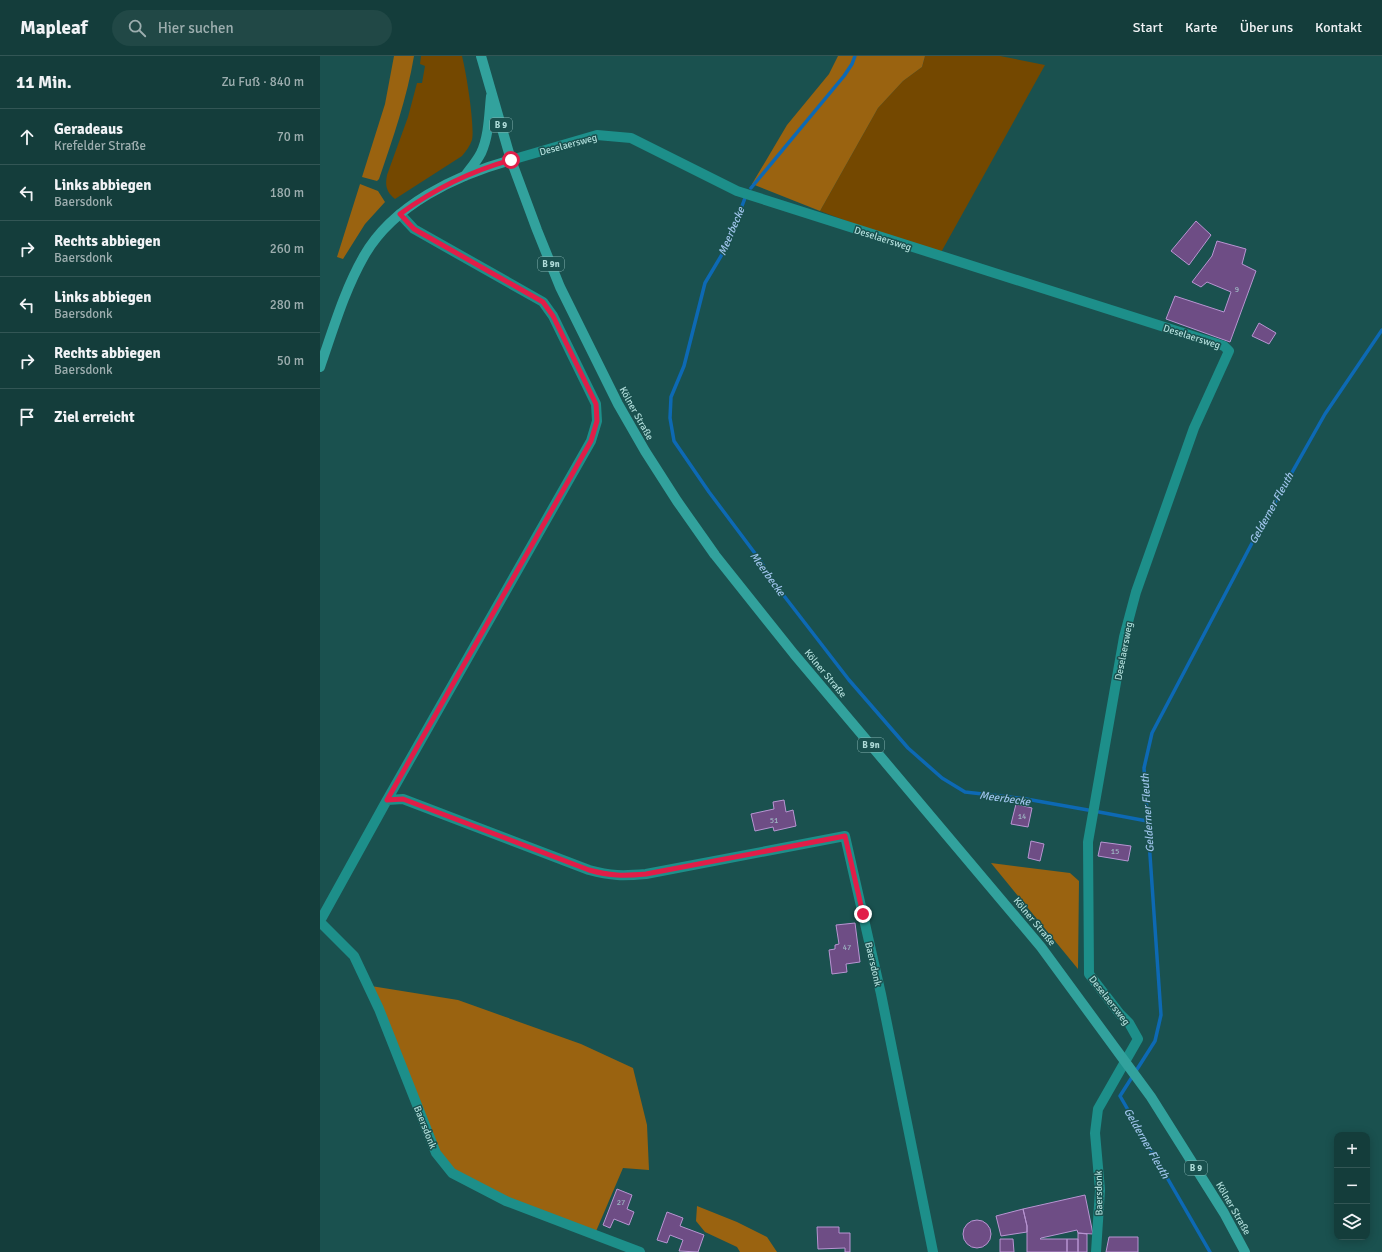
<!DOCTYPE html>
<html lang="de">
<meta charset="utf-8">
<style>
body{margin:0;font-family:Signika,sans-serif;background:#214846;color:#f1f3f6}
.controls{position:absolute;right:12px;bottom:12px;display:grid;overflow:hidden;border-radius:8px;box-shadow:0 2px 10px #0003}
.controls button{width:36px;height:36px;display:grid;place-items:center;padding:0;border:0;border-bottom:1px solid #335655;background:#143d3b;color:#f1f3f6;font:20px sans-serif}
.stop{position:absolute;width:12px;height:12px;margin:-9px;border:3px solid #e11d48;border-radius:50%;background:#fff}
.stop.end{background:#e11d48;border-color:#fff;box-shadow:0 1px 4px #0008}
.list{margin:0;padding:0;list-style:none}
h2{display:flex;justify-content:space-between;align-items:center;height:52px;margin:0;padding:0 16px;font-size:17px}
h2 small{font-size:13px;font-weight:400;color:#9daeaf}
.list li{display:grid;grid-template-columns:26px 1fr auto;gap:12px;align-items:center;box-sizing:border-box;height:56px;padding:0 16px;border-top:1px solid #335655}
.list b{display:block;font-size:15px;white-space:nowrap}
.list p{margin:0;font-size:13px;white-space:nowrap;color:#9daeaf}
.list em{font-size:13px;font-style:normal;color:#9daeaf}
.icon{flex:none;width:22px;height:22px;fill:none;stroke:currentColor;stroke-width:2;stroke-linecap:round;stroke-linejoin:round}
.map{position:relative;flex:none;width:1062px;height:1196px;overflow:hidden}
header{display:flex;align-items:center;gap:24px;box-sizing:border-box;height:56px;padding:0 20px;background:#143d3b;border-bottom:1px solid #335655}
header strong{font-size:19px}
nav{display:flex;gap:22px;margin-inline-start:auto;font-size:14px}
.search{width:280px;height:36px;background:#214846;display:flex;align-items:center;gap:10px;box-sizing:border-box;padding:0 14px;border-radius:22px;color:#9daeaf;font-size:15px}
main{display:flex}
aside{flex:1;background:#143d3b}
.map>svg:first-child{display:block}
</style>
<header>
<strong>Mapleaf</strong>
<div class="search"><svg class="icon" aria-label="search" viewBox="0 0 24 24"><circle cx="10" cy="10" r="6"/><path d="M15 15l6 6"/></svg>Hier suchen</div>
<nav><a>Start</a><a>Karte</a><a>Über uns</a><a>Kontakt</a></nav>
</header>
<main>
<aside>
<h2>11 Min.<small>Zu Fuß · 840 m</small></h2>
<ul class="list">
<li><svg class="icon" aria-label="ahead" viewBox="0 0 24 24"><path d="M12 20V5M6 11l6-6 6 6"/></svg><div><b>Geradeaus</b><p>Krefelder Straße</p></div><em>70 m</em></li>
<li><svg class="icon" aria-label="left" viewBox="0 0 24 24"><path d="M17 20v-9H6M10 6l-5 5 5 5"/></svg><div><b>Links abbiegen</b><p>Baersdonk</p></div><em>180 m</em></li>
<li><svg class="icon" aria-label="right" viewBox="0 0 24 24"><path d="M7 20v-9h11M14 6l5 5-5 5"/></svg><div><b>Rechts abbiegen</b><p>Baersdonk</p></div><em>260 m</em></li>
<li><svg class="icon" aria-label="left" viewBox="0 0 24 24"><path d="M17 20v-9H6M10 6l-5 5 5 5"/></svg><div><b>Links abbiegen</b><p>Baersdonk</p></div><em>280 m</em></li>
<li><svg class="icon" aria-label="right" viewBox="0 0 24 24"><path d="M7 20v-9h11M14 6l5 5-5 5"/></svg><div><b>Rechts abbiegen</b><p>Baersdonk</p></div><em>50 m</em></li>
<li><svg class="icon" aria-label="arrive" viewBox="0 0 24 24"><path d="M6 21V4h12l-3 4 3 4H6"/></svg><div><b>Ziel erreicht</b></div></li>
</ul>
</aside>
<div class="map">
<svg width="1062" height="1196" viewBox="0 0 1062 1196">
<rect width="100%" height="100%" fill="#1a514f"/>
<path fill="#744800" d="M 101,0 L 142,0 C 146,15 155,70 152,84 C 150,90 146,95 142,100 L 75,143 C 66,136 65,129 67,119 L 88,61 L 97,27 L 102,27 L 105,10 L 100,8 Z
M 605,0 L 680,0 L 725,9 L 619,200 L 500,155 L 558,52 L 583,25 L 602,11 Z"/>
<path fill="#9a6310" d="M 74,0 L 94,0 C 87,42 73,82 59,123 L 57,125 L 42,121 L 65,48 Z
M 518,0 L 605,0 L 602,11 L 583,25 L 558,52 L 500,155 L 432,128 L 467,69 L 509,18 Z
M 40,128 L 58,135 L 65,146 L 45,168 L 23,203 L 17,201 Z
M 671,807 L 750,817 L 759,825 L 758,913 Z
M 51,930 L 138,944 L 261,988 L 313,1012 L 327,1069 L 329,1114 L 303,1112 L 274,1180 L 188,1145 L 133,1115 L 117,1097 Z
M 377,1150 L 417,1166 L 447,1181 L 457,1196 L 420,1196 L 417,1191 L 385,1176 L 376,1165 Z"/>
<g fill="none" stroke-linecap="round" stroke-linejoin="round">
<path stroke="#0d69b4" stroke-width="3.5" d="M 431,132 L 524,20 L 532,8 L 535,0
M 425,142 L 407,190 L 385,227 L 364,310 L 351,341 L 350,362 L 354,385 L 389,436 L 440,504 L 451,523 L 529,624 L 588,692 L 622,722 L 645,736 L 706,743 L 768,754
M 779,756 L 827,765
M 890,1196 L 800,1040 L 835,985 L 841,959 L 824,712 L 832,677 L 931,489 L 1005,358 L 1062,274"/>
</g>
<path fill="#6e4d85" stroke="#b895d2" d="M 876,165 L 891,179 L 869,209 L 851,195 Z
M 897,185 L 926,193 L 922,208 L 936,215 L 910,286 L 846,263 L 855,240 L 904,256 L 911,236 L 887,226 L 881,231 L 872,226 L 892,200 Z
M 939,267 L 956,277 L 949,288 L 932,280 Z
M 464,744 L 466,756 L 473,754 L 476,770 L 454,775 L 453,771 L 435,775 L 431,758 L 454,753 L 453,746 Z
M 696,748 L 712,752 L 708,771 L 691,768 Z
M 711,785 L 724,788 L 720,805 L 708,802 Z
M 781,786 L 811,790 L 808,805 L 778,800 Z
M 535,867 L 540,906 L 526,908 L 527,916 L 512,918 L 509,894 L 515,893 L 515,889 L 519,888 L 516,869 Z
M 297,1133 L 312,1139 L 307,1153 L 314,1156 L 309,1169 L 294,1163 L 290,1172 L 283,1169 Z
M 765,1139 L 773,1178 L 758,1177 L 757,1174 L 721,1182 L 720,1183 L 747,1183 L 747,1196 L 707,1196 L 707,1170 L 703,1153 Z
M 703,1153 L 707,1170 L 707,1176 L 681,1180 L 676,1160 Z
M 347,1156 L 363,1162 L 360,1170 L 384,1179 L 378,1196 L 359,1195 L 363,1184 L 350,1179 L 347,1187 L 337,1184 Z
M643 1178a14 14 0 1 1 28 0a14 14 0 1 1-28 0Z
M 497,1171 L 519,1171 L 519,1177 L 530,1177 L 530,1196 L 525,1196 L 525,1192 L 498,1193 Z
M 758,1177 L 767,1178 L 767,1196 L 758,1196 Z
M 789,1181 L 818,1181 L 818,1196 L 786,1196 Z
M 680,1183 L 693,1183 L 694,1196 L 680,1196 Z
M 747,1183 L 758,1183 L 758,1196 L 747,1196 Z"/>
<g fill="none" stroke-linecap="round" stroke-linejoin="round">
<path stroke="#1d8f8a" stroke-width="10" d="M 191,104 L 277,79 L 311,82 L 417,135 L 904,290 L 909,295 L 874,372 L 816,536 L 804,581 L 768,786 L 769,918 L 800,958 L 809,967 L 818,983 L 778,1053 L 775,1077 L 780,1134 L 776,1196
M 67,744 L 271,385 L 277,365 L 276,348 L 233,260 L 223,246 L 94,173 L 80,158
M 0,865 L 67,744 L 83,743 L 269,814 C 291,820 303,820 326,818 L 525,780 L 561,938 L 613,1196
M 0,866 L 34,900 L 59,953 L 116,1097 L 132,1117 L 186,1145 L 320,1196"/>
<path stroke="#32a29d" stroke-width="10" d="M 161,0 L 191,104 L 217,174 L 240,231 L 298,348 L 325,395 L 357,445 L 395,499 L 474,598 L 721,891 L 831,1041 L 904,1157 L 925,1196
M 145,120 C 150,113 157,105 161,97 C 169,80 169,59 171,40
M 0,311 C 13,274 24,235 44,200 C 73,149 136,119 191,104"/>
</g>
<g fill="none" stroke-linecap="round" stroke-linejoin="round">
<path stroke="#e11d48" stroke-width="5" d="M 191,104 C 151,115 113,134 80,158 L 94,173 L 223,246 L 233,260 L 276,348 L 277,365 L 271,385 L 67,744 L 83,743 L 269,814 C 290,820 304,820 326,818 L 525,780 L 543,858"/>
</g>
<g text-anchor="middle" stroke-width="3" stroke-linejoin="round" paint-order="stroke">
<g font-size="8" fill="#9fb8c4">
<text x="917" y="236">9</text>
<text x="702" y="763">14</text>
<text x="454" y="767">51</text>
<text x="795" y="798">15</text>
<text x="527" y="894">47</text>
<text x="301" y="1149">27</text>
</g>
<g fill="#1a514f" stroke="#82b2b0" stroke-width="1">
<rect x="170" y="62" width="22" height="14" rx="3"/>
<rect x="218" y="201" width="26" height="14" rx="3"/>
<rect x="538" y="682" width="26" height="14" rx="3"/>
<rect x="865" y="1105" width="22" height="14" rx="3"/>
</g>
<g font-size="9" font-weight="bold" fill="#afdcd9">
<text x="181" y="72">B 9</text>
<text x="231" y="211">B 9n</text>
<text x="551" y="692">B 9n</text>
<text x="876" y="1115">B 9</text>
</g>
<g font-size="10" fill="#afdcd9" stroke="#1a514f">
<text transform="translate(248 88) rotate(-15)" y="4">Deselaersweg</text>
<text transform="translate(563 182) rotate(18)" y="4">Deselaersweg</text>
<text transform="translate(872 280) rotate(18)" y="4">Deselaersweg</text>
<text transform="translate(317 357) rotate(61)" y="4">Kölner Straße</text>
<text transform="translate(803 595) rotate(-79)" y="4">Deselaersweg</text>
<text transform="translate(506 617) rotate(50)" y="4">Kölner Straße</text>
<text transform="translate(715 865) rotate(50)" y="4">Kölner Straße</text>
<text transform="translate(554 908) rotate(77)" y="4">Baersdonk</text>
<text transform="translate(790 944) rotate(52)" y="4">Deselaersweg</text>
<text transform="translate(106 1071) rotate(68)" y="4">Baersdonk</text>
<text transform="translate(778 1137) rotate(-91)" y="4">Baersdonk</text>
<text transform="translate(914 1152) rotate(60)" y="4">Kölner Straße</text>
</g>
<g font-size="11" font-style="italic" fill="#9fc4eb" stroke="#1a514f">
<text transform="translate(411 175) rotate(-67)" y="4">Meerbecke</text>
<text transform="translate(951 452) rotate(-61)" y="4">Gelderner Fleuth</text>
<text transform="translate(448 518) rotate(54)" y="4">Meerbecke</text>
<text transform="translate(685 742) rotate(8)" y="4">Meerbecke</text>
<text transform="translate(827 757) rotate(-94)" y="4">Gelderner Fleuth</text>
<text transform="translate(827 1087) rotate(60)" y="4">Gelderner Fleuth</text>
</g>
</g>
</svg>
<div class="controls">
<button>+</button>
<button>−</button>
<button><svg class="icon" aria-label="layers" viewBox="0 0 24 24"><path d="M12 4l9 5-9 5-9-5zM3 14l9 5 9-5"/></svg></button>
</div>
<div class="stop" style="left:191px;top:104px"></div>
<div class="stop end" style="left:543px;top:858px"></div>
</div>
</main>
